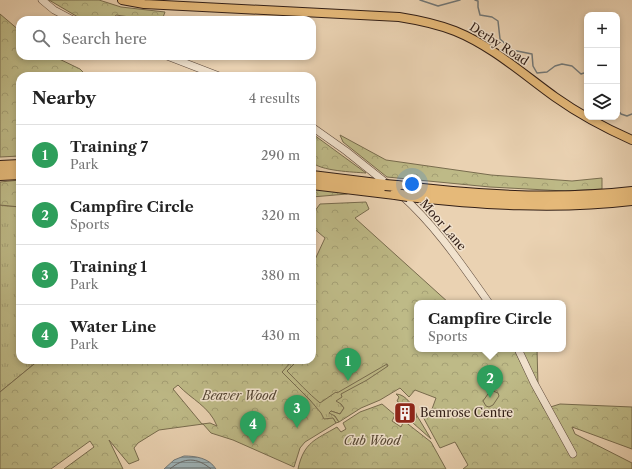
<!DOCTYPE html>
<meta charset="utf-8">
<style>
body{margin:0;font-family:"Libre Caslon Text",serif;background:#f6f6f6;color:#222}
.controls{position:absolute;right:12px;top:12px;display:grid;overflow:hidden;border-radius:8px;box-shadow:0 2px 6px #0003}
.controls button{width:36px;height:36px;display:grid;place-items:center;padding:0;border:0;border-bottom:1px solid #e0e0e0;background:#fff;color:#222;font:20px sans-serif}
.you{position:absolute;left:412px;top:184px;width:14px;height:14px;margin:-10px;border:3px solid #fff;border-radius:50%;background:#1a73e8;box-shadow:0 0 0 6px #1a73e833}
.badge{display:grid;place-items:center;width:26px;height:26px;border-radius:50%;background:#0f766e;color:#fff;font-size:13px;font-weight:700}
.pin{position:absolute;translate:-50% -33px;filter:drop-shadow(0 1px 2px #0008)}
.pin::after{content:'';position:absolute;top:21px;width:14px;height:12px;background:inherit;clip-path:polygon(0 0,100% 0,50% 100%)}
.popup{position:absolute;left:414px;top:300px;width:152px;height:52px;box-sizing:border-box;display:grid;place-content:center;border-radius:8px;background:#fff;filter:drop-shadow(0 1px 3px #0005);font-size:13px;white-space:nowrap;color:#767676}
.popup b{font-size:15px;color:#222}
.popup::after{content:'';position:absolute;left:50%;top:100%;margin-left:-8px;border:8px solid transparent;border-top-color:#fff}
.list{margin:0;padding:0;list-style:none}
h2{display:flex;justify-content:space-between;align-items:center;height:52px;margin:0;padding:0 16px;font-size:17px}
h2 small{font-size:13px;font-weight:400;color:#767676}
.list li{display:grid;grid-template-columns:26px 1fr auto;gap:12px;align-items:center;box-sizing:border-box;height:60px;padding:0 16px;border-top:1px solid #e0e0e0}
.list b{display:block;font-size:15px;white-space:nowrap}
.list p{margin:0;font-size:13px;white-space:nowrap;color:#767676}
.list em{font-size:13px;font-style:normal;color:#767676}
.icon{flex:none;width:22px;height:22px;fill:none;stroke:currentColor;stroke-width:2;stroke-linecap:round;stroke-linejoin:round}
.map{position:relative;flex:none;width:632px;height:469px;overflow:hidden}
.search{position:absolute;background:#fff;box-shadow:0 2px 6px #0003;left:16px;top:16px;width:300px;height:44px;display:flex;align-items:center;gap:10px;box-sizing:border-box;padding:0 14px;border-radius:12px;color:#767676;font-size:15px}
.panel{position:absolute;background:#fff;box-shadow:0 2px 6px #0003;left:16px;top:72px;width:300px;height:292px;border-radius:12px}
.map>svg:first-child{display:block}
</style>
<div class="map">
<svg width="632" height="469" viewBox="0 0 632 469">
<defs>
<pattern id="grass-tufts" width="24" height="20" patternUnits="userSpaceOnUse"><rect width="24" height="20" fill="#beba87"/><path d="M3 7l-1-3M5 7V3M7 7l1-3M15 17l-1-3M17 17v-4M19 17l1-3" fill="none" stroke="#a49f74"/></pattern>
<pattern id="forest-crowns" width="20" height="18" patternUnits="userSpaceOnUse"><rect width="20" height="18" fill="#beba87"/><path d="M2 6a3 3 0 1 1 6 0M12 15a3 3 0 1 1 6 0" fill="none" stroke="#a49f74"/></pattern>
<pattern id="water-rules" width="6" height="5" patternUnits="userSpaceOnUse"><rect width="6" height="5" fill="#9eb4b9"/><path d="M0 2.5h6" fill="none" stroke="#819295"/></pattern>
</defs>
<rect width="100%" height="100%" fill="#ead2b2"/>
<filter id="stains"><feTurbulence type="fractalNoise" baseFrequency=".005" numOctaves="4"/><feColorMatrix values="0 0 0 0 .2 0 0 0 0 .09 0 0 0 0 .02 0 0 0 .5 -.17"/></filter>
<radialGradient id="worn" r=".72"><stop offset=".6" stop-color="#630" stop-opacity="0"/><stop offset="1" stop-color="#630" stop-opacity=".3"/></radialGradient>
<path fill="url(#grass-tufts)" stroke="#786c4e" d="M 0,205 L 20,207 L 20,360 L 39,360 L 0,392 Z
M 381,354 L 395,378 L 341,404 L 344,408 L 340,414 L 331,411 L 339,422 L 336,423 L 333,418 L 298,435 L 270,385 L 291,360 L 294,364 Z
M 417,416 L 419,419 L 431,439 L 413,423 Z"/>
<path fill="url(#forest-crowns)" stroke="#786c4e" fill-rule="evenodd" d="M 49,0 L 99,0 L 121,7 L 165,12 L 162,20 L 150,20 L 116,15 L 113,20 L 83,20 Z
M 0,14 L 20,31 L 20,56 L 53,56 L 80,69 L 87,76 L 20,76 L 20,156 L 0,157 Z
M 314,135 L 366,173 C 353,172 320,171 312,162 L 312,138 Z
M 340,135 L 386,160 L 491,175 L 572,181 L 602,178 L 602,189 L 565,191 L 490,187 L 387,177 L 343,142 Z
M 20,180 L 20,207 L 0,205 L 0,182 Z
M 312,187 L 351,192 L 347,194 L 312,197 Z
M 366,202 L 369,209 L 355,218 L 449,303 L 417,303 L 417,349 L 514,349 L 544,409 L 560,404 L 632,407 L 632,449 L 572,427 L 575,434 L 632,463 L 632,469 L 463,469 L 468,465 L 455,442 L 440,448 L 422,415 L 432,409 L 436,398 L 415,390 L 409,397 L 400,388 L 380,400 L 361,408 L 339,422 L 335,416 L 329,413 L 331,411 L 340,414 L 344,408 L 341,404 L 336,401 L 342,397 L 341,394 L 367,380 L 388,366 L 387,364 L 337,393 L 336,392 L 320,403 C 308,393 298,382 287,371 L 294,364 L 292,361 L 282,372 L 310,400 L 321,413 L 324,419 L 333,418 L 336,423 L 305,442 L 300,448 L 294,467 L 233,440 L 211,433 L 203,424 L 159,430 L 138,443 L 134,448 L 139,460 L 129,464 L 109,440 L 123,469 L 64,469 L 94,447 L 90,441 L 51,469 L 0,469 L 0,392 L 39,360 L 312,360 L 312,266 L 325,238 L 312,227 L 312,215 L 320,204 ZM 178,385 C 192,400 209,406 217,426 L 210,423 L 202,424 L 173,389 Z
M 521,349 L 537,349 L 538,385 Z
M 396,394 C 406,394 414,407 417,416 L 397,401 L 399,397 Z
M 382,404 L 395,415 L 392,421 L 401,427 L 404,421 L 431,442 L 446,469 L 298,469 C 304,442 315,440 337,427 L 341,432 L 346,429 L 343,423 L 360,412 Z"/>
<path fill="#beba87" stroke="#786c4e" d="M 493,391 L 498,393 L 499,396 L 493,405 L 489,407 L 486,406 L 483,401 L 488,394 Z"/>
<path fill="url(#water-rules)" stroke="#727878" d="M 184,456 C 196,456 209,458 216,469 L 164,469 L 174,460 Z"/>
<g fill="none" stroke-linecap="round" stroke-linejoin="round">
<path stroke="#686968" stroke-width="1" d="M 170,469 C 184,457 197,457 211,469"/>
<path stroke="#727878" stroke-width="1.5" d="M 420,0 L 438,6 L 460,0
M 475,0 L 478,1 L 478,7 L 480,15 L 492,17 L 498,21 L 500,39 L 512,50 L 532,54 L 533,66 L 537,73 L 547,72 L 555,66 L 562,64 L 572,66 L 581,74 L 587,72
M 617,109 L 621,114 L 627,116 L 632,114"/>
<g stroke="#5f4b3d" stroke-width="8">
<path id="minor" d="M 42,0 L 54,10 L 73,20
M 167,56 L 219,76
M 312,127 L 346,151 L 390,186
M 401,195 C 436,226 462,265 489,303
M 518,349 L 534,383 L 573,454"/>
</g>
<g stroke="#311e16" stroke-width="10">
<path id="major" d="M 122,0 L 144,4 L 399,17 C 418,20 437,24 455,31 C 492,46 523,74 555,97 C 579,114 605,128 632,140"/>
</g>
<g stroke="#311e16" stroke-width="12">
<path id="highway" d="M 0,166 L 20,165
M 0,175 L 20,174
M 312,176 L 385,185
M 312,184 L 395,194
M 397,186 C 475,196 554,201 632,192
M 408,196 C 482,204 557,209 632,200"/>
</g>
<use href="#minor" stroke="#f1e2cd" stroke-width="7"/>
<use href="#major" stroke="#e5b979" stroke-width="8"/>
<use href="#highway" stroke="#e5b979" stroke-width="10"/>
<g stroke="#311e16" stroke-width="12" stroke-linecap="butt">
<path id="highway-bridge" d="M 385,185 L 397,186
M 395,194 L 408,196"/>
</g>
<use href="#highway-bridge" stroke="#e5b979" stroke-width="10"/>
</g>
<defs>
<g id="building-square" transform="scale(1.15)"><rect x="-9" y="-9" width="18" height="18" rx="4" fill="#8f2418" stroke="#f1e2cd"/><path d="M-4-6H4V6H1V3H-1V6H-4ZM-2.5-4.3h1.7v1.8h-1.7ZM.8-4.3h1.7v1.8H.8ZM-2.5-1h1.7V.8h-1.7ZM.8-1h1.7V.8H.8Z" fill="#fff"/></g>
</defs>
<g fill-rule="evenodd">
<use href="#building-square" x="405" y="413"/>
</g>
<g text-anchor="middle" stroke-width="3" stroke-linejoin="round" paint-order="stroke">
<g font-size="12" fill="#311e16" stroke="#f1e2cd">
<text transform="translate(499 44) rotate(33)" y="4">Derby Road</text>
<text transform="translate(443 225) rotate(49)" y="4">Moor Lane</text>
</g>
<g font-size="12" font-style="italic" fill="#544532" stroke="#f1e2cd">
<text x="239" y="400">Beaver Wood</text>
<text x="372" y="445">Cub Wood</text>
</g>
<g font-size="12" fill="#311e16" stroke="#f1e2cd" text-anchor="start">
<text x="420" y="417">Bemrose Centre</text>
</g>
</g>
<rect width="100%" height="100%" filter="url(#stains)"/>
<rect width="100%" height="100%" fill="url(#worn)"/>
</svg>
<div class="controls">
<button>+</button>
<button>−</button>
<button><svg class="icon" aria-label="layers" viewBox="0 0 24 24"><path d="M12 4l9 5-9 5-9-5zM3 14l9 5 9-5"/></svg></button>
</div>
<div class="you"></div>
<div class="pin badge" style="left:348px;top:381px;background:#2e9e5b">1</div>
<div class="pin badge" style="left:490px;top:398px;background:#2e9e5b">2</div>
<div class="popup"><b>Campfire Circle</b>Sports</div>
<div class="pin badge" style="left:297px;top:428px;background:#2e9e5b">3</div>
<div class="pin badge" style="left:253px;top:444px;background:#2e9e5b">4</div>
<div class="search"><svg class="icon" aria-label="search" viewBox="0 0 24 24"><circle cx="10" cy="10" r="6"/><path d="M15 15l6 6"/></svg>Search here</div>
<section class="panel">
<h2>Nearby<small>4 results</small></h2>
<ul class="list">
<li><span class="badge" style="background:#2e9e5b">1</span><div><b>Training 7</b><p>Park</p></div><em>290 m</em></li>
<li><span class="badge" style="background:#2e9e5b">2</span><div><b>Campfire Circle</b><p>Sports</p></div><em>320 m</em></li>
<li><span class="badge" style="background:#2e9e5b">3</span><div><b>Training 1</b><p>Park</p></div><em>380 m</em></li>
<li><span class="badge" style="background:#2e9e5b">4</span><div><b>Water Line</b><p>Park</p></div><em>430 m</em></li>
</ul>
</section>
</div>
